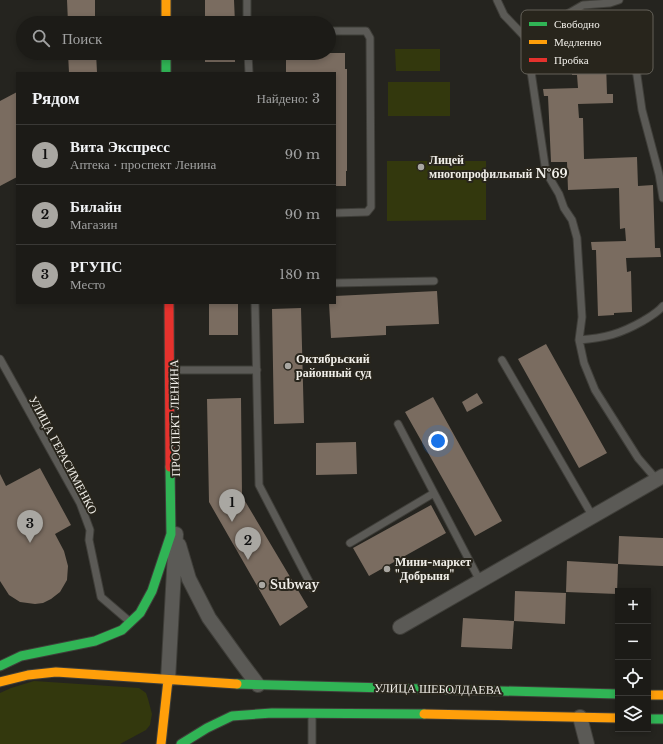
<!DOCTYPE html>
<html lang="ru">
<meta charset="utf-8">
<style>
body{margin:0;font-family:"Libre Baskerville",serif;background:#292824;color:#f1f3f6}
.controls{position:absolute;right:12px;bottom:12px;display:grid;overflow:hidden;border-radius:0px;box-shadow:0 2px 6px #0003}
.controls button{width:36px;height:36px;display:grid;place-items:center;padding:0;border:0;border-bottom:1px solid #3a3936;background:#1c1b17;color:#f1f3f6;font:20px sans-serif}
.you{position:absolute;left:438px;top:441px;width:14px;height:14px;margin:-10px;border:3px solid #fff;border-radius:50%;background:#1a73e8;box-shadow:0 0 0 6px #1a73e833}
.badge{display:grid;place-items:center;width:26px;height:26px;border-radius:50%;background:#a9a7a2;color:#111;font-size:13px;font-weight:700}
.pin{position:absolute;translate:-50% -33px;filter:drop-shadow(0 1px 2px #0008)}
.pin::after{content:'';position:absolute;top:21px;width:14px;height:12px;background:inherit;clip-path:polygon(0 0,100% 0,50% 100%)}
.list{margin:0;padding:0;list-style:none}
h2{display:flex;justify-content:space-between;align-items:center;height:52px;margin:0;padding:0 16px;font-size:17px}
h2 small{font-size:13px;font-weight:400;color:#a0a1a1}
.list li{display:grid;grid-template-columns:26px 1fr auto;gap:12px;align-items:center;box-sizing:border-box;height:60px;padding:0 16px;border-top:1px solid #3a3936}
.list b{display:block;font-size:15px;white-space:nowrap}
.list p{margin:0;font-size:13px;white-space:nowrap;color:#a0a1a1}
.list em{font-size:13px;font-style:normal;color:#a0a1a1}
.icon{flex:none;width:22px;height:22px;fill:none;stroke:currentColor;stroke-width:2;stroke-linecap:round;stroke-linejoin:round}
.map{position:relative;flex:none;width:663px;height:744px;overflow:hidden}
.search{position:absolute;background:#1c1b17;box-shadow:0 2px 6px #0003;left:16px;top:16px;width:320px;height:44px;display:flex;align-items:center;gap:10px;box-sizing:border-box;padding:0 14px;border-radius:22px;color:#a0a1a1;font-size:15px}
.panel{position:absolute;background:#1c1b17;box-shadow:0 2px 6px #0003;left:16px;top:72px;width:320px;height:232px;border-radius:0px}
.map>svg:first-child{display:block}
</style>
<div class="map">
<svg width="663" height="744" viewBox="0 0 663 744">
<rect width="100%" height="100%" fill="#25241f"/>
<path fill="#33380d" d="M 395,49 L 440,49 L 440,71 L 396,71 Z
M 388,82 L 450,82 L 450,116 L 388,116 Z
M 387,161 L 486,161 L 486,220 L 387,221 Z
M 34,681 L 139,688 L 146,693 L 148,699 L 152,714 L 150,725 L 146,730 L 120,744 L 0,744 L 0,693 L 11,688 Z"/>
<path fill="#7a6c60" d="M 67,0 L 95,0 L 95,23 L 68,23 Z
M 205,0 L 234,0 L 235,23 L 205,23 Z
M 589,32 L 605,32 L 607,94 L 613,94 L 613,103 L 578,104 L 579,118 L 583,118 L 584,159 L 637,157 L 638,186 L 653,185 L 655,248 L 660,248 L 661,257 L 626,258 L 627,272 L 631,271 L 632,312 L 614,313 L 614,315 L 598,316 L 596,250 L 592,250 L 591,242 L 626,241 L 625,228 L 620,229 L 619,188 L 568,190 L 567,162 L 551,162 L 548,96 L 544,96 L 543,89 L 578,88 L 577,75 L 572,75 L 571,35 L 589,34 Z
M 68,53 L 96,53 L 97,72 L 69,73 Z
M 205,53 L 235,53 L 235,62 L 205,62 Z
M 286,53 L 345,53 L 345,69 L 347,69 L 347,171 L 346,171 L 346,186 L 335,186 L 335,73 L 286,73 Z
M 17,92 L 17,177 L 0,186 L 0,101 Z
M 437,291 L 439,324 L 386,326 L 386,335 L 331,338 L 329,303 L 335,303 L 335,296 Z
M 209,303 L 238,303 L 238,335 L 209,335 Z
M 301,308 L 304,423 L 274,424 L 272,309 Z
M 546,344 L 607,453 L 579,468 L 518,359 Z
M 477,393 L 483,403 L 467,412 L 462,402 Z
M 433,397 L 502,521 L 475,536 L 405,412 Z
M 241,398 L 242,496 L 308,607 L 280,626 L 209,502 L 207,399 Z
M 356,442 L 357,474 L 316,475 L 316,443 Z
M 40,468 L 71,525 L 55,534 L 64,551 L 68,566 L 67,580 L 60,592 L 51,599 L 43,603 L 35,604 L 20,602 L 9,595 L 0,581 L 0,474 L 6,486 Z
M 431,505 L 446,533 L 369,576 L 353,548 Z
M 619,536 L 663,538 L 663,566 L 618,564 L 617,594 L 566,592 L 567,561 L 618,564 Z
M 515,591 L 566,593 L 565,624 L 514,621 Z
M 463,618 L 514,621 L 512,649 L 461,647 Z"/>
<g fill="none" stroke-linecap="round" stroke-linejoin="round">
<g stroke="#3f3e39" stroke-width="9">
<path id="lane" d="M 247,0 L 247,23
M 497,0 L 504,15 L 526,38 L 546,172 L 559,194 L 564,208 L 572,220 L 577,238 L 582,317 L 579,340 L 584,363 L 595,390 L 638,458 L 657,480
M 329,31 L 366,31 L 370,38 L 371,207 L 367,212 L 335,213
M 526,38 L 583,5 L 610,3 L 619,0
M 632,41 L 642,110 L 659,174 L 663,198
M 248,53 L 249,73
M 335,283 L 434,281
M 255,303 L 259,485 L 313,589
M 579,340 C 605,338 620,334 643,321 C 651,316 657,313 663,306
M 0,359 L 80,503 L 90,530 L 89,540 L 101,597 L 129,621
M 502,360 L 593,517
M 174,370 L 257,370
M 398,424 L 480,581
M 350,543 L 434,493
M 312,744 L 312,716"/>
</g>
<g stroke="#3f3e39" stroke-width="16">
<path id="street" d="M 179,545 L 189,579 L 209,618 L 240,661 L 258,685
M 400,627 L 663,476
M 168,680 L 176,534
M 580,717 L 587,744"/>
</g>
<g stroke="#3f3e39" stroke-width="11">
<path id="fast" d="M 166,53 L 166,73
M 0,666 L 21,656 L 95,641 L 122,630 L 140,613 L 152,591 L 171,534 L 170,467
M 237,684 L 618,694
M 648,719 L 663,719
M 181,744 L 207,728 L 232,716 L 272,713 L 424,714"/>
</g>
<g stroke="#3f3e39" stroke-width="11">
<path id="slow" d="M 166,0 L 166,23
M 0,682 L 28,675 L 56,672 L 237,684
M 648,695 L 663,695
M 424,714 L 618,718
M 161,744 L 168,680"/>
</g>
<g stroke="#3f3e39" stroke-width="11">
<path id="jam" d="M 169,303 L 170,467"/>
</g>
<use href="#lane" stroke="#5b5a56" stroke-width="7"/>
<use href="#street" stroke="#5b5a56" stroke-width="14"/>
<use href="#fast" stroke="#30b455" stroke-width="9"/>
<use href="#slow" stroke="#ff9f0a" stroke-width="9"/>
<use href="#jam" stroke="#e5322d" stroke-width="9"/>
</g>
<g fill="#a9a7a2" stroke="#28251c" stroke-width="1.5">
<circle cx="421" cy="167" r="4"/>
<circle cx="288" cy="366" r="4"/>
<circle cx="387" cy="569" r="4"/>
<circle cx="262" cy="585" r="4"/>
</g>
<g text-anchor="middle" stroke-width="4" stroke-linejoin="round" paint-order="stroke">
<g font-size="12" font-weight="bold" fill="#f0eee8" stroke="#28251c" text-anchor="start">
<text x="429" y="164">Лицей<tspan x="429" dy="14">многопрофильный №69</tspan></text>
<text x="296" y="363">Октябрьский<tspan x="296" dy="14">районный суд</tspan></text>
<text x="395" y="566">Мини-маркет<tspan x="395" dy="14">"Добрыня"</tspan></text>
<text x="270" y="589">Subway</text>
</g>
<g font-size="12" fill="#f0eee8" stroke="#28251c">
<text transform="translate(175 418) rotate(-91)" y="4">ПРОСПЕКТ ЛЕНИНА</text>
<text transform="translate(63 455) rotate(62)" y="4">УЛИЦА ГЕРАСИМЕНКО</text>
<text transform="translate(438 689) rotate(1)" y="4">УЛИЦА ШЕБОЛДАЕВА</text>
</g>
</g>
<rect x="521" y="10" width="132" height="64" rx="6" fill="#28251c" stroke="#646159" stroke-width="1"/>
<rect x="529" y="22" width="18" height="4" fill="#30b455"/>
<rect x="529" y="40" width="18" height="4" fill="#ff9f0a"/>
<rect x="529" y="58" width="18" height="4" fill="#e5322d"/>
<g font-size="11" fill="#f0eee8">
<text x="554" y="28">Свободно</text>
<text x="554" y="46">Медленно</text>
<text x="554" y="64">Пробка</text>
</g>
</svg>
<div class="controls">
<button>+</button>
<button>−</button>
<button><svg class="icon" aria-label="locate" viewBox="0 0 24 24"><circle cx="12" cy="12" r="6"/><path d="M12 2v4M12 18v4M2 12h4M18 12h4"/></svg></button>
<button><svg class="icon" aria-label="layers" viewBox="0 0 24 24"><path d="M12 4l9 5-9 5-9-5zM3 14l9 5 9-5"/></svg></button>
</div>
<div class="you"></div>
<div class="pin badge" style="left:232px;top:522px">1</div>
<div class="pin badge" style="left:248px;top:560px">2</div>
<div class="pin badge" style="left:30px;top:543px">3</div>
<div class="search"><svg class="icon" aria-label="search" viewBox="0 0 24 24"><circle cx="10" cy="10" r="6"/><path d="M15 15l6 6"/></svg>Поиск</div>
<section class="panel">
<h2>Рядом<small>Найдено: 3</small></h2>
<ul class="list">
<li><span class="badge">1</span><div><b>Вита Экспресс</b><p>Аптека · проспект Ленина</p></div><em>90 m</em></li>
<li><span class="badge">2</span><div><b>Билайн</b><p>Магазин</p></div><em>90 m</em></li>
<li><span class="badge">3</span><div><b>РГУПС</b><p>Место</p></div><em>180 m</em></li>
</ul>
</section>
</div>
